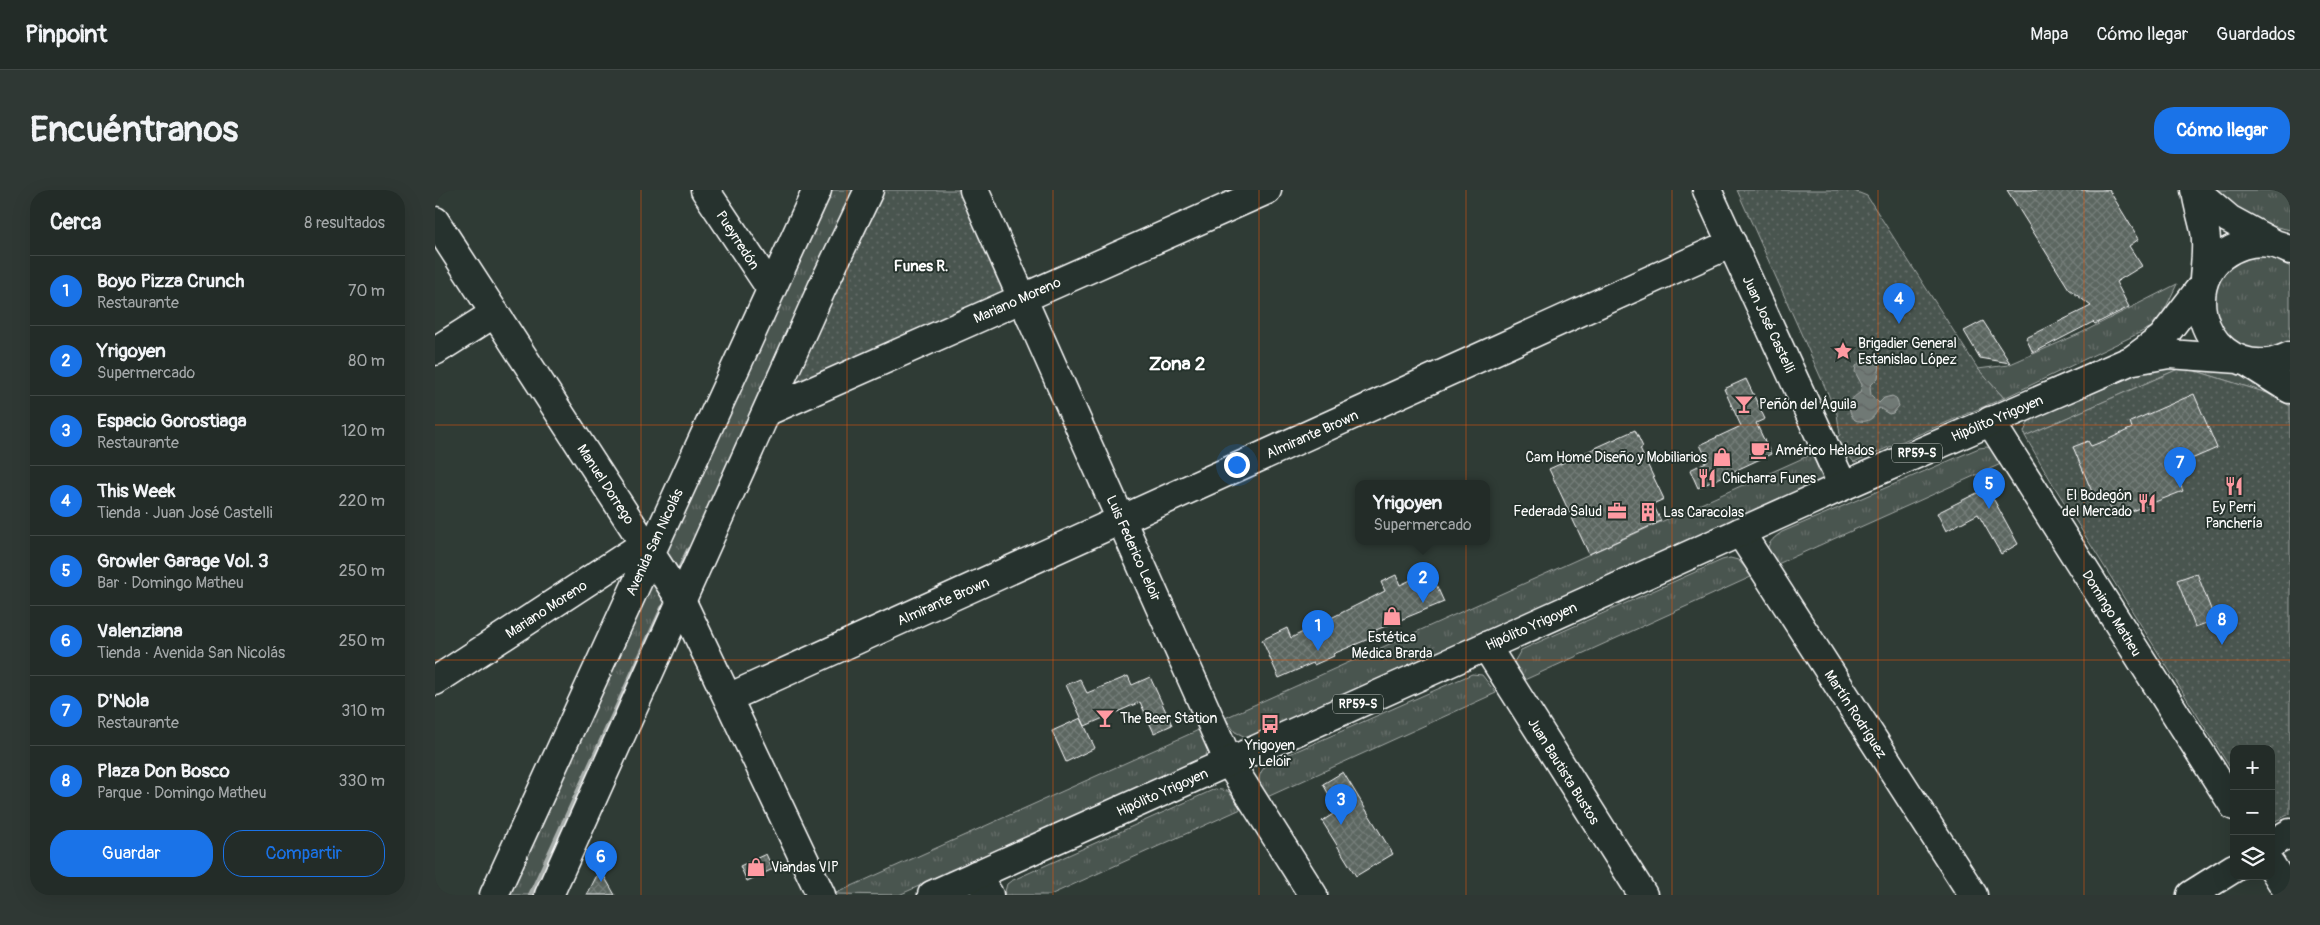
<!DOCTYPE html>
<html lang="es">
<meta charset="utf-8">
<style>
body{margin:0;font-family:Pangolin,sans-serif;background:#2f3834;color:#f1f3f6}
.controls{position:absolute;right:15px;bottom:15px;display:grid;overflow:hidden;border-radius:10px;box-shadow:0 5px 20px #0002}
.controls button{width:45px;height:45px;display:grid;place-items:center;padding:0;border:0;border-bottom:1px solid #404845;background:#232c28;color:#f1f3f6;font:25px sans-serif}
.you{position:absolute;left:801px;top:274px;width:18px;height:18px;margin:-12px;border:4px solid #fff;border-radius:50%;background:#1a73e8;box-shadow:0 0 0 8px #1a73e833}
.badge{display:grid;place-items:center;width:32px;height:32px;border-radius:50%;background:#1a73e8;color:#fff;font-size:16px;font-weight:700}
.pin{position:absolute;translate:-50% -41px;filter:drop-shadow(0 1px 2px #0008)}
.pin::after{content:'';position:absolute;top:26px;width:18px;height:15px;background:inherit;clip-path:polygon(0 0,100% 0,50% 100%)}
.popup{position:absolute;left:920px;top:290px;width:135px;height:65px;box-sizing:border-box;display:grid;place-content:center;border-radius:10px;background:#232c28;filter:drop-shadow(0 1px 4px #0005);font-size:16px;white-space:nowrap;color:#a3a7a8}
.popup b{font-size:19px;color:#f1f3f6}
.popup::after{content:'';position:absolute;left:50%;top:100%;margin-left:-10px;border:10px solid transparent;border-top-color:#232c28}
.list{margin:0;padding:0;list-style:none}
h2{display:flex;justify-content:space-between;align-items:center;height:65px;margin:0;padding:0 20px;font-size:21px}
h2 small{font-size:16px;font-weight:400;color:#a3a7a8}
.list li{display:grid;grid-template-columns:32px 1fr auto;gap:15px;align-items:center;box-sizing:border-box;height:70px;padding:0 20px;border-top:1px solid #404845}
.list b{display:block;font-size:19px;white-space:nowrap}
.list p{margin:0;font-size:16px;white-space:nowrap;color:#a3a7a8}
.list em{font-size:16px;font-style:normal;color:#a3a7a8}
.actions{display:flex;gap:10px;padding:15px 20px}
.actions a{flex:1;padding:11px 0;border:1px solid #1a73e8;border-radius:20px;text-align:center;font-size:18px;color:#1a73e8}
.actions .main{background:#1a73e8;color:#fff}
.icon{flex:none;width:28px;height:28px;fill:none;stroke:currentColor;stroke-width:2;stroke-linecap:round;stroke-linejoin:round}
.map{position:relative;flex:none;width:1855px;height:705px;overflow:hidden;border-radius:20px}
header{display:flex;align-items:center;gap:30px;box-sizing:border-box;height:70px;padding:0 25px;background:#232c28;border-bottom:1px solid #404845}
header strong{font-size:24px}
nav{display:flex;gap:28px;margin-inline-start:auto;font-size:18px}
.intro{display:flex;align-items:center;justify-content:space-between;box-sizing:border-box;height:120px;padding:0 30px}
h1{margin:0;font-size:35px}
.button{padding:12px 22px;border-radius:20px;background:#1a73e8;color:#fff;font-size:18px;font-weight:700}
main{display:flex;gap:30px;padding:0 30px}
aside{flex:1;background:#232c28;border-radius:20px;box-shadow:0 5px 20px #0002}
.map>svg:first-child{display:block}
</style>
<header>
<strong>Pinpoint</strong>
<nav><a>Mapa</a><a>Cómo llegar</a><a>Guardados</a></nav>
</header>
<div class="intro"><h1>Encuéntranos</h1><a class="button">Cómo llegar</a></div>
<main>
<aside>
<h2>Cerca<small>8 resultados</small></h2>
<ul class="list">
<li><span class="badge">1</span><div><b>Boyo Pizza Crunch</b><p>Restaurante</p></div><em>70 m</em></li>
<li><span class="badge">2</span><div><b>Yrigoyen</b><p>Supermercado</p></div><em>80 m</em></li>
<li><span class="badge">3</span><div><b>Espacio Gorostiaga</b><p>Restaurante</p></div><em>120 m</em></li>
<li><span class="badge">4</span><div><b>This Week</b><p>Tienda · Juan José Castelli</p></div><em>220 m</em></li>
<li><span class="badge">5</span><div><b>Growler Garage Vol. 3</b><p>Bar · Domingo Matheu</p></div><em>250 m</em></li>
<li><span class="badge">6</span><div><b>Valenziana</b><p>Tienda · Avenida San Nicolás</p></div><em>250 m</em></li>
<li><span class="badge">7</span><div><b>D'Nola</b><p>Restaurante</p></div><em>310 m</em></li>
<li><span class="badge">8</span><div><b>Plaza Don Bosco</b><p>Parque · Domingo Matheu</p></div><em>330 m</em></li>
</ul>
<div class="actions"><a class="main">Guardar</a><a>Compartir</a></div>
</aside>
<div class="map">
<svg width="1855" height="705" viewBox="0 0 1855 705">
<defs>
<pattern id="grass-tufts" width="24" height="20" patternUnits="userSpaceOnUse" patternTransform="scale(1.25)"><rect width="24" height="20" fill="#4a544f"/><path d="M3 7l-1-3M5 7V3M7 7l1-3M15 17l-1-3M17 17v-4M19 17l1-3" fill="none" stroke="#656e69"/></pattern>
<pattern id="park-dots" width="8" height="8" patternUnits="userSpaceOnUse" patternTransform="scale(1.25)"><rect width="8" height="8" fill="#4a544f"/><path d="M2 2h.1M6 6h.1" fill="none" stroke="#656e69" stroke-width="1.8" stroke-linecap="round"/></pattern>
<pattern id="water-waves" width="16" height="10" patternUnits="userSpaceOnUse" patternTransform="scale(1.25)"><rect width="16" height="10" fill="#707975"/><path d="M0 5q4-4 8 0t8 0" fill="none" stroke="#5e6260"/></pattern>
<pattern id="building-cross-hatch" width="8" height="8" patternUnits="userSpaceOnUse" patternTransform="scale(1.25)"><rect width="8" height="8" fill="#5b6661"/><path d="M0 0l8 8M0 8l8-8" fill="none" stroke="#747d79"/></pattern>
</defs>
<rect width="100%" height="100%" fill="#2f3b35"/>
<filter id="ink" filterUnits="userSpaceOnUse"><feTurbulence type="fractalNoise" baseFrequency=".02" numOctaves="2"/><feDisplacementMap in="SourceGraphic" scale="10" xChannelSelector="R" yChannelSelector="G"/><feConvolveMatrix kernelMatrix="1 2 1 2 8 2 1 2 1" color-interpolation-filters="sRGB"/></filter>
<g filter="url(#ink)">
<path fill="url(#grass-tufts)" stroke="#a4aaa7" d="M 387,0 L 429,0 L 246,388 L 225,365 Z
M 1771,0 L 1855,0 L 1855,40 L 1808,29 Z
M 1815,65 C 1831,65 1842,68 1855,77 L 1855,151 L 1846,158 L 1816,163 L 1779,136 C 1779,90 1771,88 1815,65 Z
M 1742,94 L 1723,134 L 1569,208 L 1543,179 L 1573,175 L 1646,143 Z
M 1770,172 L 1818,188 L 1855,205 L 1855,216 L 1832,203 L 1748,177 L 1590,246 L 1589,242 L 1594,230 L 1703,179 Z
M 1552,257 L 1558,260 L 1568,273 L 1336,377 C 1328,361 1332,352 1347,342 L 1544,258 Z
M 1377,264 L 1388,290 L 815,549 L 800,542 L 790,528 Z
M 1295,368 L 1303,370 L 1318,386 L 1085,492 L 1078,474 L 1086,460 L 1287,370 Z
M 215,384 L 235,407 L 105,705 L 64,705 Z
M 1037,484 L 1047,485 L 1061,503 L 830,608 C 822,593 821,584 834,573 Z
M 768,538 L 774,557 L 770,568 L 464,705 L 399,704 Z
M 780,599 L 793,601 L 806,619 L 615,705 L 569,705 L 572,694 L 576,691 Z"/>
<path fill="url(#park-dots)" stroke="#a4aaa7" d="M 444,0 L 531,0 L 571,91 L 569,102 L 349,203 Z
M 1302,0 L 1417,0 L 1432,6 L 1543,179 L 1569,208 L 1419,272 L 1399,249 L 1405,245 L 1402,224 Z
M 1748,177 L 1832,203 L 1855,216 L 1855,624 L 1836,633 L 1836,559 L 1799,559 L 1799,584 L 1619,296 L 1590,246 Z"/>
<path fill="url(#water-waves)" stroke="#a9afac" d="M 1430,168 L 1436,168 L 1445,176 L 1443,188 L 1435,196 L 1436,205 L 1444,213 L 1449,208 L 1457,206 L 1461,208 L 1464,216 L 1458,223 L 1454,224 L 1444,218 C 1438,229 1433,234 1420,230 C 1411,220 1413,209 1425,203 L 1427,195 L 1420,182 L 1421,176 Z"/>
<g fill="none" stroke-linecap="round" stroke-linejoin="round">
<path stroke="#a9afac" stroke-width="6" d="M 246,377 L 254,360
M 96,705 L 228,418"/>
</g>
<path fill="url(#building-cross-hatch)" stroke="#fff" d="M 1572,0 L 1674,0 L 1704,49 L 1694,56 L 1707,76 L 1681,92 L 1694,117 L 1660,134 L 1658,132 L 1598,163 L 1591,148 L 1656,116 L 1634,99 Z
M 1548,131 L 1575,173 L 1545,168 L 1529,141 Z
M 1311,189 L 1330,229 L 1321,233 L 1336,264 L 1263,298 L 1255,280 L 1273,271 L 1265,255 L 1306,236 L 1289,199 Z
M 1759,204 L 1782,258 L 1738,277 L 1748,301 L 1679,328 L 1671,306 L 1661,311 L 1638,257 L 1653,251 L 1656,256 L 1672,250 L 1697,238 L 1695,232 Z
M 1200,240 L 1208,257 L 1205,259 L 1229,309 L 1218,314 L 1226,331 L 1154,364 L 1114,279 Z
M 1542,303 L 1559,310 L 1583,354 L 1566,364 L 1543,324 L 1511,341 L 1502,323 Z
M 995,381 L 1009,412 L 941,440 L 943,445 L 898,464 L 899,466 L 879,475 L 878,473 L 844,488 L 827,450 L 852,438 L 856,448 L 950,401 L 946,392 L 961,385 L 965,395 Z
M 1762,383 L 1780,430 L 1760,437 L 1742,390 Z
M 693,486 L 697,495 L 715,487 L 737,535 L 719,543 L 705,512 L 650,536 L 631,495 L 645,489 L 652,503 Z
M 646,528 L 660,558 L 631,572 L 617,541 Z
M 908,582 L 958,664 L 921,686 L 887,631 L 903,621 L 888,594 Z
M 331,664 L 338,679 L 312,691 L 305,676 Z
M 165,679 L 180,705 L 152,705 Z"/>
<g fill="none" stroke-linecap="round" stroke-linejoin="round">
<g stroke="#fff" stroke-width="31">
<path id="minor" d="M 270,0 L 336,99
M 539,0 L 794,572 L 878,705
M 1272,0 L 1408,296
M 0,31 L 247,412 L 386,705
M 0,161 L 60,123
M 333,221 L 832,0
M 1555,231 L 1799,616
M 1305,342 L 1538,705
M 1051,456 L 1208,705
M 0,491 L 222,346
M 293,508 L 1297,53
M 1836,654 L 1855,643
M 1836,675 L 1855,705
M 541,685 L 554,705
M 59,705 L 382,0
M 114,705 L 387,98 L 434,0
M 1756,705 L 1799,678"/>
</g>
<g stroke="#fff" stroke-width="31">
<path id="major" d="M 1760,0 L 1794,29 L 1838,53
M 1761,1 C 1763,15 1767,27 1770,41 C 1773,57 1770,73 1769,89
M 1855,60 C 1840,52 1824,50 1808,55 C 1738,77 1762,180 1833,173 C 1840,172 1848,169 1855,166
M 1699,170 L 1734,164 L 1804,169
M 1812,172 L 1855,199
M 497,705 L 1408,296 L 1697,170 L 1727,148 L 1767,96"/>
</g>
<use href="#minor" stroke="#26332d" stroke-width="28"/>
<use href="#major" stroke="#26332d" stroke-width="28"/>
</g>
</g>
<path fill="none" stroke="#e8590c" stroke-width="1" stroke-opacity="0.55" d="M 206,0 L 206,705M 412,0 L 412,705M 618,0 L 618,705M 824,0 L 824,705M 1031,0 L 1031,705M 1237,0 L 1237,705M 1443,0 L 1443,705M 1649,0 L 1649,705M 0,235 L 1855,235M 0,470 L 1855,470"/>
<defs>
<g id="sight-bare" transform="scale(1.5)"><path d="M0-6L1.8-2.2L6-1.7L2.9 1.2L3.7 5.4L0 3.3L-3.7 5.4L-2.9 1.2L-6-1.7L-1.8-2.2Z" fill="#ff9aa2" stroke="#26332d" stroke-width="2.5" paint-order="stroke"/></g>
<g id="bar-bare" transform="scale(1.5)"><path d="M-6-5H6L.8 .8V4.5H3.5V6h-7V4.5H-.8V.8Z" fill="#ff9aa2" stroke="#26332d" stroke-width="2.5" paint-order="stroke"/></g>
<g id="cafe-bare" transform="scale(1.5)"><path d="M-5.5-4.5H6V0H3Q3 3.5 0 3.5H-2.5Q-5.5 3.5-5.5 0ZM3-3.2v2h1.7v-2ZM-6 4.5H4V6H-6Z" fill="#ff9aa2" stroke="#26332d" stroke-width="2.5" paint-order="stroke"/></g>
<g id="shop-bare" transform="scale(1.5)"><path d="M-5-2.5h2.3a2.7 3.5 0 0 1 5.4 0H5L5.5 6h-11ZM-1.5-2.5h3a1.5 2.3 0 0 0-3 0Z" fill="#ff9aa2" stroke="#26332d" stroke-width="2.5" paint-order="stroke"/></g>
<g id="restaurant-bare" transform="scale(1.5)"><path d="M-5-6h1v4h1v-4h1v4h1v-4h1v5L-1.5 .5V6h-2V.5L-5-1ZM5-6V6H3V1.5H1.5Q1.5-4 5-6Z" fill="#ff9aa2" stroke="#26332d" stroke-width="2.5" paint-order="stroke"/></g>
<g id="office-bare" transform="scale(1.5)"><path d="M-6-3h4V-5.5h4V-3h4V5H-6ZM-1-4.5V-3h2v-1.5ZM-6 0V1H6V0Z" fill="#ff9aa2" stroke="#26332d" stroke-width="2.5" paint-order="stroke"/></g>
<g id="building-bare" transform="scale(1.5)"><path d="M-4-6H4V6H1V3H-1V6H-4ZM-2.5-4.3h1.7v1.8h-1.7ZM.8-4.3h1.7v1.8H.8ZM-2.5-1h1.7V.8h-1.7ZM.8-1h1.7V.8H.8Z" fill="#ff9aa2" stroke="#26332d" stroke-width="2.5" paint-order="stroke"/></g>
<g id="bus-bare" transform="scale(1.5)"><path d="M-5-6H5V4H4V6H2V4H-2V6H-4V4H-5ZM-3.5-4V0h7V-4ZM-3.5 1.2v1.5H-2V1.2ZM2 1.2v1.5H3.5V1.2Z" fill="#ff9aa2" stroke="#26332d" stroke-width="2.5" paint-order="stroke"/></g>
</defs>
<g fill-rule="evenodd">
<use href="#sight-bare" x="1408" y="161"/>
<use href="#bar-bare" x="1309" y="214"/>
<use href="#cafe-bare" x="1325" y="260"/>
<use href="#shop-bare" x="1287" y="267"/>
<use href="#restaurant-bare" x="1272" y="288"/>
<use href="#restaurant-bare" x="1799" y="296"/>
<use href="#restaurant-bare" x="1712" y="313"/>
<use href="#office-bare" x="1182" y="321"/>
<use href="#building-bare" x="1213" y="322"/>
<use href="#shop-bare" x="957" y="426"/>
<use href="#bar-bare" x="670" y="528"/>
<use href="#bus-bare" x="835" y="534"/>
<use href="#shop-bare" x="321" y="677"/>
</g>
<g text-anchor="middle" stroke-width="4" stroke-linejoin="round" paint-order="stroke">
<g fill="#26332d" stroke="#bec2c0" stroke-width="1">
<rect x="1457" y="253.5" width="50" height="19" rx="4"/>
<rect x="898" y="504.5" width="50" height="19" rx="4"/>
</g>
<g font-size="12" font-weight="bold" fill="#fff">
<text x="1482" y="267">RP59-S</text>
<text x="923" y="518">RP59-S</text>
</g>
<g font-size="14" fill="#fff" stroke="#26332d">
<text transform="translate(303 50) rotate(57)" y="5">Pueyrredón</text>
<text transform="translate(582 110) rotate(-24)" y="5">Mariano Moreno</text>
<text transform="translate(1334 134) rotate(65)" y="5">Juan José Castelli</text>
<text transform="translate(1562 228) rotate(-23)" y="5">Hipólito Yrigoyen</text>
<text transform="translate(877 244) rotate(-24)" y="5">Almirante Brown</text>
<text transform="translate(171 294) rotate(57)" y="5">Manuel Dorrego</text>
<text transform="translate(219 352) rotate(-65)" y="5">Avenida San Nicolás</text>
<text transform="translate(699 358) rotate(66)" y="5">Luis Federico Leloir</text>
<text transform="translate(508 411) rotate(-24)" y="5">Almirante Brown</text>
<text transform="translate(111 419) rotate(-33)" y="5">Mariano Moreno</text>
<text transform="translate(1677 423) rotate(58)" y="5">Domingo Matheu</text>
<text transform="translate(1096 436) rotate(-24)" y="5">Hipólito Yrigoyen</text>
<text transform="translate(1421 524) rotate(57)" y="5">Martín Rodríguez</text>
<text transform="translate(1129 581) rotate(58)" y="5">Juan Bautista Bustos</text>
<text transform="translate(727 602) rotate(-24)" y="5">Hipólito Yrigoyen</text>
</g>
<g font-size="14" fill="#fff" stroke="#26332d" text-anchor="start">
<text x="1423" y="158">Brigadier General<tspan x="1423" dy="16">Estanislao López</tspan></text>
<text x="1324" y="219">Peñón del Águila</text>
<text x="1340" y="265">Américo Helados</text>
<text x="1272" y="272" text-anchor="end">Cam Home Diseño y Mobiliarios</text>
<text x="1287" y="293">Chicharra Funes</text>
<text x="1697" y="310" text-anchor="end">El Bodegón<tspan x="1697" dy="16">del Mercado</tspan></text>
<text x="1799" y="322" text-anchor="middle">Ey Perri<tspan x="1799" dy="16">Panchería</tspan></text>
<text x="1167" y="326" text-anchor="end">Federada Salud</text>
<text x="1228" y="327">Las Caracolas</text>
<text x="957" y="452" text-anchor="middle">Estética<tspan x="957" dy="16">Médica Brarda</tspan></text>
<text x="685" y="533">The Beer Station</text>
<text x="835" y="560" text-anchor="middle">Yrigoyen<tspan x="835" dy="16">y Leloir</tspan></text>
<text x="336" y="682">Viandas VIP</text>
</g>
<g font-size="15" font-weight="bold" fill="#fff" stroke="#26332d">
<text x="486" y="81">Funes R.</text>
</g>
<g font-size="19" font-weight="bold" fill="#fff" stroke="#26332d">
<text x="742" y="180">Zona 2</text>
</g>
</g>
</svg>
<div class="controls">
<button>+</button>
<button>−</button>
<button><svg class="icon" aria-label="layers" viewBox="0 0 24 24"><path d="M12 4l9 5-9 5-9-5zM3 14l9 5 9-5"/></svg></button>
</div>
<div class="you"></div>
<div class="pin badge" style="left:883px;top:461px">1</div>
<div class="pin badge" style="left:988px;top:413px">2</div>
<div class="popup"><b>Yrigoyen</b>Supermercado</div>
<div class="pin badge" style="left:906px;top:635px">3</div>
<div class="pin badge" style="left:1464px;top:134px">4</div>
<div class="pin badge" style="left:1554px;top:319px">5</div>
<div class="pin badge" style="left:166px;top:692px">6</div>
<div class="pin badge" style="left:1745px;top:298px">7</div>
<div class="pin badge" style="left:1787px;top:455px">8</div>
</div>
</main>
